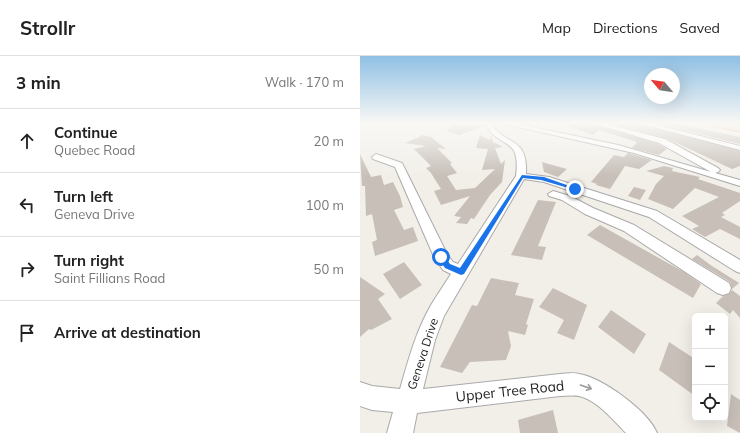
<!DOCTYPE html>
<meta charset="utf-8">
<style>
body{margin:0;font-family:Mulish,sans-serif;background:#f2f2f2;color:#222}
.controls{position:absolute;right:12px;bottom:12px;display:grid;overflow:hidden;border-radius:6px;box-shadow:0 4px 16px #0002}
.controls button{width:36px;height:36px;display:grid;place-items:center;padding:0;border:0;border-bottom:1px solid #e0e0e0;background:#fff;color:#222;font:20px sans-serif}
.compass{position:absolute;left:284px;top:12px;width:36px;height:36px;border-radius:50%;background:#fff;box-shadow:0 4px 16px #0002;rotate:299deg}
.stop{position:absolute;width:12px;height:12px;margin:-9px;border:3px solid #1a73e8;border-radius:50%;background:#fff}
.stop.end{background:#1a73e8;border-color:#fff;box-shadow:0 1px 4px #0008}
.list{margin:0;padding:0;list-style:none}
h2{display:flex;justify-content:space-between;align-items:center;height:52px;margin:0;padding:0 16px;font-size:17px}
h2 small{font-size:13px;font-weight:400;color:#767676}
.list li{display:grid;grid-template-columns:26px 1fr auto;gap:12px;align-items:center;box-sizing:border-box;height:64px;padding:0 16px;border-top:1px solid #e0e0e0}
.list b{display:block;font-size:15px;white-space:nowrap}
.list p{margin:0;font-size:13px;white-space:nowrap;color:#767676}
.list em{font-size:13px;font-style:normal;color:#767676}
.icon{flex:none;width:22px;height:22px;fill:none;stroke:currentColor;stroke-width:2;stroke-linecap:round;stroke-linejoin:round}
.map{position:relative;flex:none;width:380px;height:377px;overflow:hidden}
header{display:flex;align-items:center;gap:24px;box-sizing:border-box;height:56px;padding:0 20px;background:#fff;border-bottom:1px solid #e0e0e0}
header strong{font-size:19px}
nav{display:flex;gap:22px;margin-inline-start:auto;font-size:14px}
main{display:flex}
aside{flex:1;background:#fff}
.map>svg:first-child{display:block}
</style>
<header>
<strong>Strollr</strong>
<nav><a>Map</a><a>Directions</a><a>Saved</a></nav>
</header>
<main>
<aside>
<h2>3 min<small>Walk · 170 m</small></h2>
<ul class="list">
<li><svg class="icon" aria-label="ahead" viewBox="0 0 24 24"><path d="M12 20V5M6 11l6-6 6 6"/></svg><div><b>Continue</b><p>Quebec Road</p></div><em>20 m</em></li>
<li><svg class="icon" aria-label="left" viewBox="0 0 24 24"><path d="M17 20v-9H6M10 6l-5 5 5 5"/></svg><div><b>Turn left</b><p>Geneva Drive</p></div><em>100 m</em></li>
<li><svg class="icon" aria-label="right" viewBox="0 0 24 24"><path d="M7 20v-9h11M14 6l5 5-5 5"/></svg><div><b>Turn right</b><p>Saint Fillians Road</p></div><em>50 m</em></li>
<li><svg class="icon" aria-label="arrive" viewBox="0 0 24 24"><path d="M6 21V4h12l-3 4 3 4H6"/></svg><div><b>Arrive at destination</b></div></li>
</ul>
</aside>
<div class="map">
<svg width="380" height="377" viewBox="0 0 380 377">
<rect width="100%" height="100%" fill="#f2efe9"/>
<path fill="#c7bfb8" d="M 102,67 L 102,69 L 124,68 L 124,70 L 99,79 L 86,75 L 94,68 Z
M 203,67 L 231,67 L 298,88 L 307,93 L 299,99 L 272,92 L 277,86 L 239,74 L 233,79 L 203,68 Z
M 249,67 L 277,67 L 380,95 L 380,110 L 372,113 L 306,82 Z
M 296,67 L 313,67 L 380,81 L 380,88 Z
M 63,79 L 71,81 L 86,93 L 77,92 L 92,107 L 90,108 L 97,117 L 87,120 L 96,134 L 115,132 L 135,113 L 122,114 L 128,93 L 116,92 L 120,79 L 130,84 L 131,79 L 133,86 L 143,91 L 135,92 L 141,108 L 145,104 L 142,126 L 130,139 L 114,163 L 111,162 L 107,168 L 96,167 L 101,161 L 94,160 L 110,140 L 81,149 L 74,135 L 81,133 L 71,117 L 66,112 L 71,110 L 54,93 L 66,90 L 45,87 Z
M 268,97 L 292,104 L 279,113 L 265,110 L 250,133 L 236,129 L 237,128 L 231,126 L 254,99 L 264,101 Z
M 0,98 L 11,121 L 21,119 L 24,129 L 33,126 L 40,140 L 43,151 L 34,154 L 44,174 L 53,171 L 58,185 L 15,200 L 12,186 L 17,184 L 12,158 L 6,160 L 5,130 L 2,130 Z
M 182,106 L 207,113 L 198,121 L 184,116 Z
M 304,110 L 313,112 L 312,115 L 340,121 L 338,123 L 380,137 L 380,145 L 362,157 L 365,159 L 361,161 L 380,171 L 380,183 L 360,173 L 345,181 L 332,173 L 339,170 L 322,160 L 359,141 L 335,132 L 313,153 L 288,143 L 296,128 L 304,120 L 286,115 Z
M 274,131 L 286,134 L 280,144 L 268,140 Z
M 178,144 L 196,146 L 178,190 L 186,191 L 182,204 L 151,199 Z
M 240,169 L 324,216 L 341,228 L 333,242 L 227,179 Z
M 337,199 L 352,210 L 379,227 L 372,233 L 370,226 L 332,203 Z
M 44,206 L 62,229 L 40,243 L 23,218 Z
M 0,221 L 25,238 L 18,243 L 32,263 L 11,274 L 9,273 L 0,281 Z
M 131,222 L 159,227 L 155,239 L 174,243 L 166,268 L 168,269 L 165,279 L 148,275 L 151,290 L 146,304 L 110,306 L 102,317 L 80,311 L 112,249 L 117,250 Z
M 193,232 L 227,249 L 214,284 L 197,277 L 204,264 L 179,251 Z
M 372,234 L 380,240 L 380,262 L 373,254 L 370,258 L 356,247 L 363,240 L 369,238 Z
M 251,254 L 286,278 L 274,298 L 238,271 Z
M 309,286 L 335,303 L 335,340 L 299,314 Z
M 371,338 L 380,344 L 380,377 L 367,370 Z
M 193,354 L 198,377 L 160,377 L 158,364 Z"/>
<g fill="none" stroke-linecap="round" stroke-linejoin="round">
<g stroke="#a9a9a9" stroke-width="2">
<path id="minor" d="M 125,67 L 131,67 C 145,91 168,79 166,118 L 189,121 L 297,155 L 380,204 L 380,217 L 375,215 L 289,161 L 184,126 L 164,123 L 84,260 L 75,284 L 63,333 L 200,318 C 206,318 213,316 219,318 C 243,322 288,355 297,377 L 266,377 C 253,364 237,344 219,340 C 213,339 206,340 200,340 L 57,357 L 53,377 L 27,377 L 33,356 L 12,354 L 0,350 L 0,326 L 12,330 L 40,333 C 48,305 56,275 71,249 C 77,239 84,229 91,218 L 83,214 L 74,201 L 35,111 L 13,103 L 12,101 L 16,98 L 42,107 L 87,198 L 93,206 L 98,208 L 156,120 C 161,78 139,95 125,67 Z
M 140,67 L 153,67 L 258,89 L 351,116 L 299,87 L 232,67 L 243,67 L 305,83 L 358,112 L 360,114 L 358,116 L 355,117 L 380,124 L 380,130 L 274,97 Z
M 278,67 L 289,67 L 380,90 L 380,94 Z
M 193,135 L 210,140 L 233,152 L 274,169 L 369,227 L 371,232 L 369,237 L 363,239 L 357,237 L 264,175 L 225,158 L 202,144 L 189,140 L 188,138 Z"/>
</g>
<g stroke="#a06b00" stroke-width="1">
<path id="major" d="M 349,67 L 364,67 L 380,70 L 380,76 L 350,69 Z"/>
</g>
<use href="#minor" fill="#fff" fill-rule="evenodd"/>
<use href="#major" fill="#fcd6a4" fill-rule="evenodd"/>
</g>
<defs><path id="oneway-shaft" d="M-6 0H5M1.5-3L5.5 0L1.5 3" fill="none" stroke-width="1.6" stroke-linecap="round" stroke-linejoin="round"/></defs>
<use stroke="#9c9c9c" href="#oneway-shaft" transform="translate(226 331) rotate(19)"/>
<linearGradient id="sky" x2="0" y2="1"><stop stop-color="#8fc0e4"/><stop offset="0.56" stop-color="#f9f8f5"/><stop offset="1" stop-color="#f9f8f5" stop-opacity="0"/></linearGradient>
<rect width="380" height="120" fill="url(#sky)"/>
<path fill="#1a73e8" d="M 162,119 L 184,121 L 218,133 L 215,134 L 181,124 L 163,122 L 104,218 L 101,219 L 85,212 L 78,201 L 79,199 L 84,199 L 90,208 L 100,212 Z"/>
<g text-anchor="middle" stroke-width="4" stroke-linejoin="round" paint-order="stroke">
<g font-size="12" fill="#222" stroke="#fff">
<text transform="translate(63 298) rotate(-72)" y="4">Geneva Drive</text>
</g>
<g font-size="14" fill="#222" stroke="#fff">
<text transform="translate(150 335) rotate(-6)" y="5">Upper Tree Road</text>
</g>
</g>
</svg>
<div class="controls">
<button>+</button>
<button>−</button>
<button><svg class="icon" aria-label="locate" viewBox="0 0 24 24"><circle cx="12" cy="12" r="6"/><path d="M12 2v4M12 18v4M2 12h4M18 12h4"/></svg></button>
</div>
<svg class="compass" viewBox="-18 -18 36 36"><path d="M0-13l5 13h-10z" fill="#e53935"/><path d="M0 13l5-13h-10z" fill="#767676"/></svg>
<div class="stop" style="left:81px;top:201px"></div>
<div class="stop end" style="left:215px;top:133px"></div>
</div>
</main>
